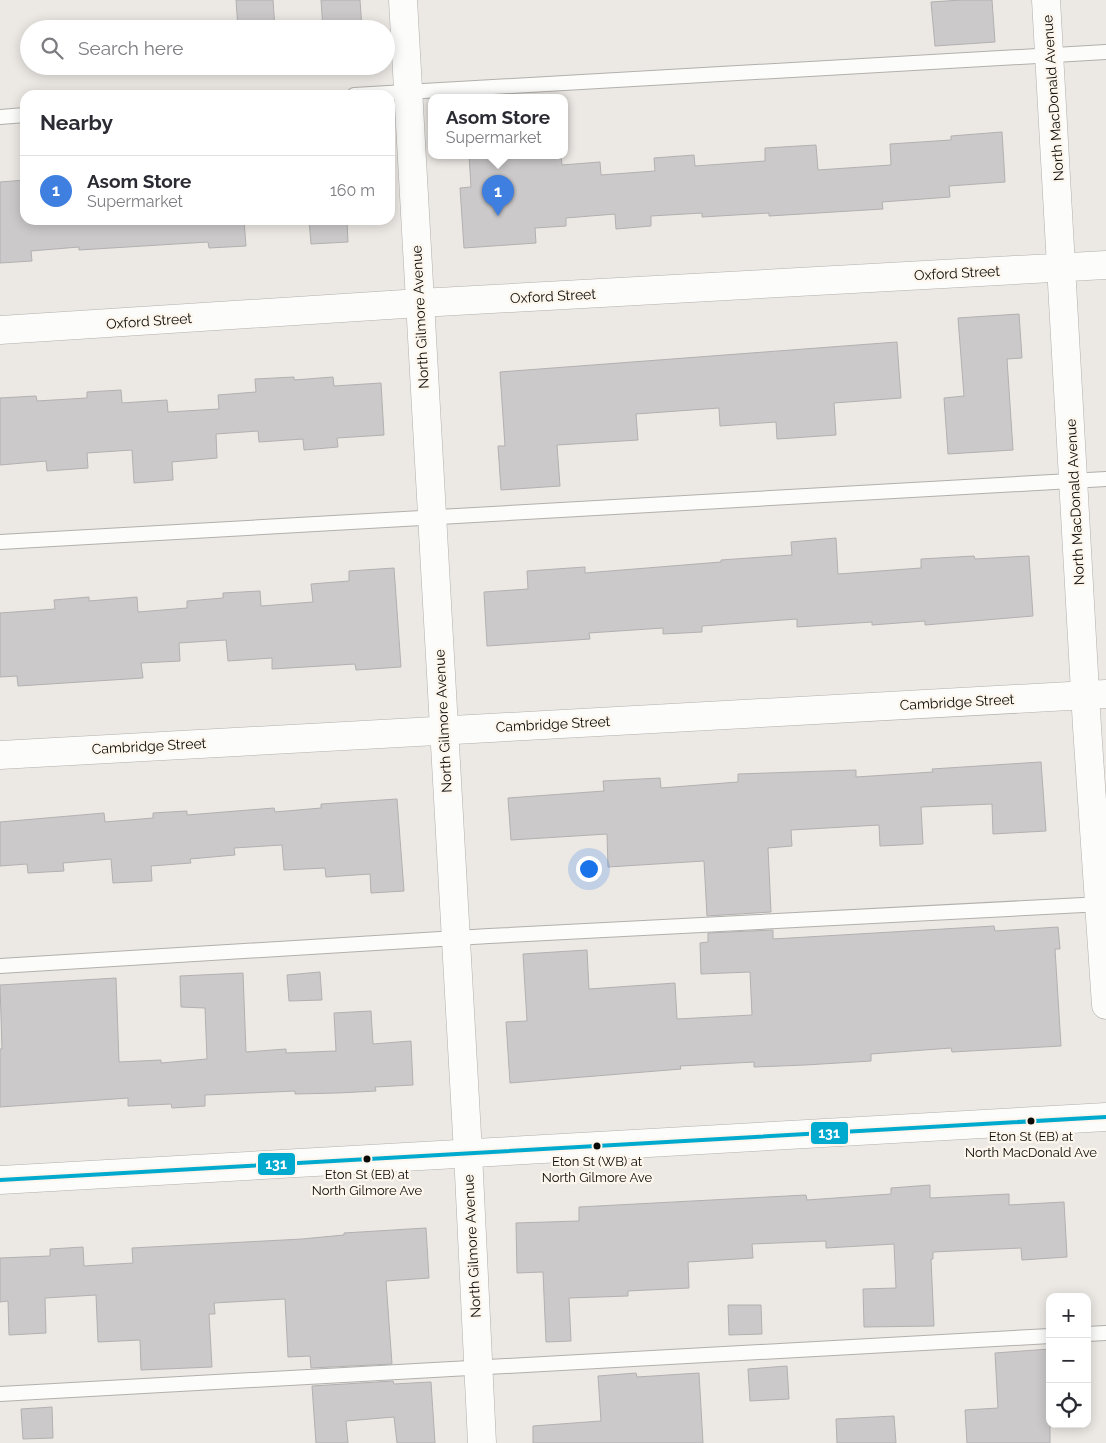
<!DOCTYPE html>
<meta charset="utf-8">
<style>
body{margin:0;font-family:Raleway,sans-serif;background:#f7f7f7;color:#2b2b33}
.controls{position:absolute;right:15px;bottom:15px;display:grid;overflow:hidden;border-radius:10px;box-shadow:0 2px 12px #0003}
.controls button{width:45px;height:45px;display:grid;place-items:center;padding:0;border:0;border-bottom:1px solid #e1e1e2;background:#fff;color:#2b2b33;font:25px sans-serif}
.you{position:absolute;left:588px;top:868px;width:18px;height:18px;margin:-12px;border:4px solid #fff;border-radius:50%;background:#1a73e8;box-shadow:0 0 0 8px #1a73e833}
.badge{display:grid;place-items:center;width:32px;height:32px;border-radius:50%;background:#1a73e8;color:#fff;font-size:16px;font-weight:700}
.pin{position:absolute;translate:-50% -41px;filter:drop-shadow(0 1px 2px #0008)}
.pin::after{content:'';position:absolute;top:26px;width:18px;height:15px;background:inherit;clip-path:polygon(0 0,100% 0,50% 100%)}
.popup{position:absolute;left:428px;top:94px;width:140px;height:65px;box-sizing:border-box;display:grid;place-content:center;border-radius:10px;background:#fff;filter:drop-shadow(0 1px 4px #0005);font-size:16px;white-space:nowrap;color:#7c7c81}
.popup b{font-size:19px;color:#2b2b33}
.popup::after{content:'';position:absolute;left:50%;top:100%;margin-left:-10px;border:10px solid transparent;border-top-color:#fff}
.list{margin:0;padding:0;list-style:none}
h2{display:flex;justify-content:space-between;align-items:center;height:65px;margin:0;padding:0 20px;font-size:21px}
h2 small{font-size:16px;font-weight:400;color:#7c7c81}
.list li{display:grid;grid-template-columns:32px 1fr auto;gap:15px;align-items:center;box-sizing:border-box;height:70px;padding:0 20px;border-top:1px solid #e1e1e2}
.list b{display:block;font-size:19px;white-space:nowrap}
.list p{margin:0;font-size:16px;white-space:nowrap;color:#7c7c81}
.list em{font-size:16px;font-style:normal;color:#7c7c81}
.icon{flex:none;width:28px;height:28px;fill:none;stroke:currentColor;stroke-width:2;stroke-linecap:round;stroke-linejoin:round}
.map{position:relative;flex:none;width:1106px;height:1443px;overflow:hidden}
.search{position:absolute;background:#fff;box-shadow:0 2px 12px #0003;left:20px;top:20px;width:375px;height:55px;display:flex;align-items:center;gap:12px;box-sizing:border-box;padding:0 18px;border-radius:28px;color:#7c7c81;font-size:19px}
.panel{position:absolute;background:#fff;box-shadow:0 2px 12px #0003;left:20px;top:90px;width:375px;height:135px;border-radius:15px}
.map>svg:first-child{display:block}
</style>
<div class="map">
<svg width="1106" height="1443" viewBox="0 0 1106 1443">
<rect width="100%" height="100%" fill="#ece8e4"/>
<path fill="#cbc9c9" stroke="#b3b0b1" d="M 236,0 L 273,0 L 275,29 L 238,29 Z
M 321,0 L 360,0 L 362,29 L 323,29 Z
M 961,0 L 992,0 L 995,42 L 935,46 L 931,2 Z
M 1002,132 L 1005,182 L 949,186 L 950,197 L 882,202 L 883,209 L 834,212 L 769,216 L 769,213 L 702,217 L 702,213 L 651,216 L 651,226 L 616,229 L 615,214 L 566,218 L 566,226 L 535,228 L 536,243 L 464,248 L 460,188 L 471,187 L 469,155 L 509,155 L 509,158 L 561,155 L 562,165 L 600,162 L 601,175 L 655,171 L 654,158 L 694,155 L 695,166 L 765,161 L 765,148 L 816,145 L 818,170 L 891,165 L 890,144 L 951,140 L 951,136 Z
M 25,180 L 25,220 L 244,220 L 246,246 L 209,248 L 208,242 L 79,250 L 79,247 L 31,251 L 32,261 L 0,263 L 0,182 Z
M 309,220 L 347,220 L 348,242 L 311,244 Z
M 1019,314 L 1022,358 L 1007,359 L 1013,450 L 948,454 L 944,398 L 964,396 L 958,318 Z
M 897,342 L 901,398 L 834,403 L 836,435 L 777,439 L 776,422 L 720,426 L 719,408 L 636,414 L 638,440 L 557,445 L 560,486 L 501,490 L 498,446 L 505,446 L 500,372 Z
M 294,377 L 294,380 L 333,377 L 334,386 L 381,383 L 384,435 L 337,438 L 338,447 L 304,450 L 303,439 L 259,442 L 258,431 L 216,434 L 217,458 L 172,462 L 173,480 L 134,483 L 132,450 L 87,453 L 88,468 L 47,471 L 46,461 L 0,465 L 0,398 L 36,396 L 37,401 L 87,398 L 87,392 L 121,390 L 122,403 L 167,400 L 168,412 L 219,409 L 218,395 L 256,392 L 255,379 Z
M 836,538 L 838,574 L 921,568 L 921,559 L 974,556 L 975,559 L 1029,556 L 1033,616 L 925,625 L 925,621 L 872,625 L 872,622 L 797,627 L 797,619 L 702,626 L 702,632 L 663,634 L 663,628 L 589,633 L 590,639 L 487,646 L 484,592 L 528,589 L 527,571 L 585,567 L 585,573 L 721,562 L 721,560 L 792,555 L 791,542 Z
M 394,568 L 401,667 L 356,670 L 355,664 L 272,669 L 272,658 L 228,661 L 226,640 L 179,643 L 180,661 L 141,663 L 143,678 L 18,686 L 17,676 L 0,677 L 0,613 L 55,609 L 54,600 L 89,597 L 89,601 L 137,597 L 138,612 L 187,608 L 187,601 L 223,598 L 223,593 L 260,591 L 261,606 L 313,602 L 311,584 L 349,581 L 349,571 Z
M 1041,762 L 1046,831 L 993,834 L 992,804 L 921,807 L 923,844 L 880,846 L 879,825 L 791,830 L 792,846 L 768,848 L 771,912 L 707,916 L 704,861 L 608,867 L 607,834 L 511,840 L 508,798 L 604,791 L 603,781 L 660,778 L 661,788 L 738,782 L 738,774 L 856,770 L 856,777 L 933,772 L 932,769 Z
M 397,799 L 404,891 L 371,893 L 370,874 L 326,877 L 325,868 L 284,870 L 282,845 L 234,848 L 235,855 L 190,859 L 191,863 L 151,866 L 152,881 L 113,883 L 111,859 L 63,863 L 64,871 L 28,873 L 27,864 L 0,866 L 0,822 L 104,813 L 105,822 L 153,818 L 153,813 L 187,811 L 187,815 L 274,808 L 275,812 L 321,808 L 321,804 Z
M 994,926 L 995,931 L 1058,927 L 1060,949 L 1055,949 L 1061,1046 L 952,1052 L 951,1048 L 871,1054 L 871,1061 L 805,1065 L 754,1067 L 754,1062 L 680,1066 L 681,1069 L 510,1083 L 506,1022 L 527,1021 L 523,954 L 587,950 L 589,989 L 675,983 L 677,1019 L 752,1015 L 750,972 L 701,974 L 700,943 L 708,942 L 708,933 L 773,930 L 773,939 Z
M 320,972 L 322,1000 L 289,1001 L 287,975 Z
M 243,973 L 246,1052 L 286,1049 L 286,1053 L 336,1051 L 334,1013 L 371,1011 L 373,1044 L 411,1041 L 413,1085 L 375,1087 L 376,1091 L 338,1093 L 295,1094 L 295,1091 L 205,1095 L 205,1106 L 172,1108 L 171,1104 L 128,1106 L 128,1098 L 0,1107 L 0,1049 L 2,1049 L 0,985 L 116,978 L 119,1062 L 161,1060 L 161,1063 L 207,1059 L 205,1008 L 181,1007 L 180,976 Z
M 930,1185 L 930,1198 L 1009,1194 L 1009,1205 L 1064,1202 L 1067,1257 L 1022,1260 L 1021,1248 L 933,1252 L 933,1259 L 931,1259 L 934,1326 L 864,1327 L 863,1289 L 896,1288 L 894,1244 L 826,1248 L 826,1241 L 752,1244 L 753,1258 L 688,1262 L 689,1288 L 628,1291 L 628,1296 L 569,1298 L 571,1341 L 546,1342 L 543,1272 L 517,1273 L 516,1223 L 579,1221 L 579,1207 L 806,1195 L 807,1200 L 891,1194 L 891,1188 Z
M 426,1228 L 429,1278 L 386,1281 L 392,1364 L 311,1368 L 310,1356 L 288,1357 L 285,1299 L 214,1303 L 215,1314 L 209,1314 L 212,1367 L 141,1370 L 140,1340 L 98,1342 L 96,1295 L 45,1298 L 46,1333 L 9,1335 L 8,1301 L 0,1302 L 0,1258 L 50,1256 L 50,1249 L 83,1247 L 84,1266 L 133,1263 L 132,1248 L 302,1239 L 344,1235 L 344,1233 Z
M 728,1305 L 761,1305 L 762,1334 L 729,1335 Z
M 1050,1349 L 1050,1443 L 967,1443 L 965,1410 L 998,1408 L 995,1353 Z
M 787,1366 L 789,1399 L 750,1401 L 748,1369 Z
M 636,1373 L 637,1377 L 699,1373 L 703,1443 L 533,1443 L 533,1426 L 601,1421 L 598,1376 Z
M 393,1381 L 394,1384 L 431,1382 L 435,1443 L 397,1443 L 394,1417 L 346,1421 L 348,1443 L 316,1443 L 312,1386 Z
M 52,1407 L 53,1438 L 23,1439 L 21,1409 Z
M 894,1416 L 896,1443 L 837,1443 L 836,1419 Z"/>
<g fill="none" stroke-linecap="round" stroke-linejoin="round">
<g stroke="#b2b0ac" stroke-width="16">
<path id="service" d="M 354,95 L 1106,52
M 0,117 L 25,115
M 0,542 L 1106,479
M 0,966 L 489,936 L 1102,904
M 1087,1334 L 1106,1333
M 0,1394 L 1050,1336"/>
</g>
<g stroke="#b2b0ac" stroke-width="29">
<path id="minor" d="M 1046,0 L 1087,727 L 1106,1005
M 0,330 L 420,303 L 1106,265
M 0,755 L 1106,694
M 0,1180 L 1106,1117"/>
</g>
<g stroke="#b2b0ac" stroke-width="29">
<path id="tertiary" d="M 403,0 L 468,1153 L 482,1443"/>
</g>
<use href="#service" stroke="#fcfcfb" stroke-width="14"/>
<use href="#minor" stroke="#fcfcfb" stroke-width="28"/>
<use href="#tertiary" stroke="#fcfcfb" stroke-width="28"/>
<g stroke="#fdf6ed" stroke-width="8">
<path id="bus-1" d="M 0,1180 L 1106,1117"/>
</g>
<use href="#bus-1" stroke="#00a9ce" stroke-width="4"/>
</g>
<g fill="#0d0b08" stroke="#fdf6ed" stroke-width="2">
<circle cx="1031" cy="1121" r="4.5"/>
<circle cx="597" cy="1146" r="4.5"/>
<circle cx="367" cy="1159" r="4.5"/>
</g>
<g text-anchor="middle" stroke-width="4.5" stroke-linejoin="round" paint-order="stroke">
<g font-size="13" fill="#0d0b08" stroke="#fdf6ed">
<text x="1031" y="1141">Eton St (EB) at<tspan x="1031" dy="16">North MacDonald Ave</tspan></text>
<text x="597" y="1166">Eton St (WB) at<tspan x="597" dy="16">North Gilmore Ave</tspan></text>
<text x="367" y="1179">Eton St (EB) at<tspan x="367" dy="16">North Gilmore Ave</tspan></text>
</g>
<g font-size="14" fill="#0d0b08" stroke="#fdf6ed">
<text transform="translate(1053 98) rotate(-94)" y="5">North MacDonald Avenue</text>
<text transform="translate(957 273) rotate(-3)" y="5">Oxford Street</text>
<text transform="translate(553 296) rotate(-3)" y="5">Oxford Street</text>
<text transform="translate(420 317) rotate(-93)" y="5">North Gilmore Avenue</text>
<text transform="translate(149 321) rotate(-4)" y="5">Oxford Street</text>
<text transform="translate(1075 502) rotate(-93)" y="5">North MacDonald Avenue</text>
<text transform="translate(957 702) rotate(-3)" y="5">Cambridge Street</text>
<text transform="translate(443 721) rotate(-93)" y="5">North Gilmore Avenue</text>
<text transform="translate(553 724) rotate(-3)" y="5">Cambridge Street</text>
<text transform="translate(149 746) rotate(-3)" y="5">Cambridge Street</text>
<text transform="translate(472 1246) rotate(-93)" y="5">North Gilmore Avenue</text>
</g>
</g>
<g stroke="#fdf6ed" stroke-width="2">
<rect x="810" y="1121" width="39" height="24" rx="5" fill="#00a9ce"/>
<rect x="257" y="1152" width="39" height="24" rx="5" fill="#00a9ce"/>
</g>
<g font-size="14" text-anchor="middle" font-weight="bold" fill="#fff">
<text x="829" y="1138">131</text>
<text x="276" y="1169">131</text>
</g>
</svg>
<div class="controls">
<button>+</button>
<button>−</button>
<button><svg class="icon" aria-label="locate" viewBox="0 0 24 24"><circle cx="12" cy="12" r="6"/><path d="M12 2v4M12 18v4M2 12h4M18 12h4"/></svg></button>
</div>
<div class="you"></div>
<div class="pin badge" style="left:498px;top:216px;background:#3f7fe0">1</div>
<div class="popup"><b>Asom Store</b>Supermarket</div>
<div class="search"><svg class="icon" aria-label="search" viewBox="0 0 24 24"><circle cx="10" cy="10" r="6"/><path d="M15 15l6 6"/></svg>Search here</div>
<section class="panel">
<h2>Nearby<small></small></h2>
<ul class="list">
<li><span class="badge" style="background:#3f7fe0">1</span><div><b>Asom Store</b><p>Supermarket</p></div><em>160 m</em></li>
</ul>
</section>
</div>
